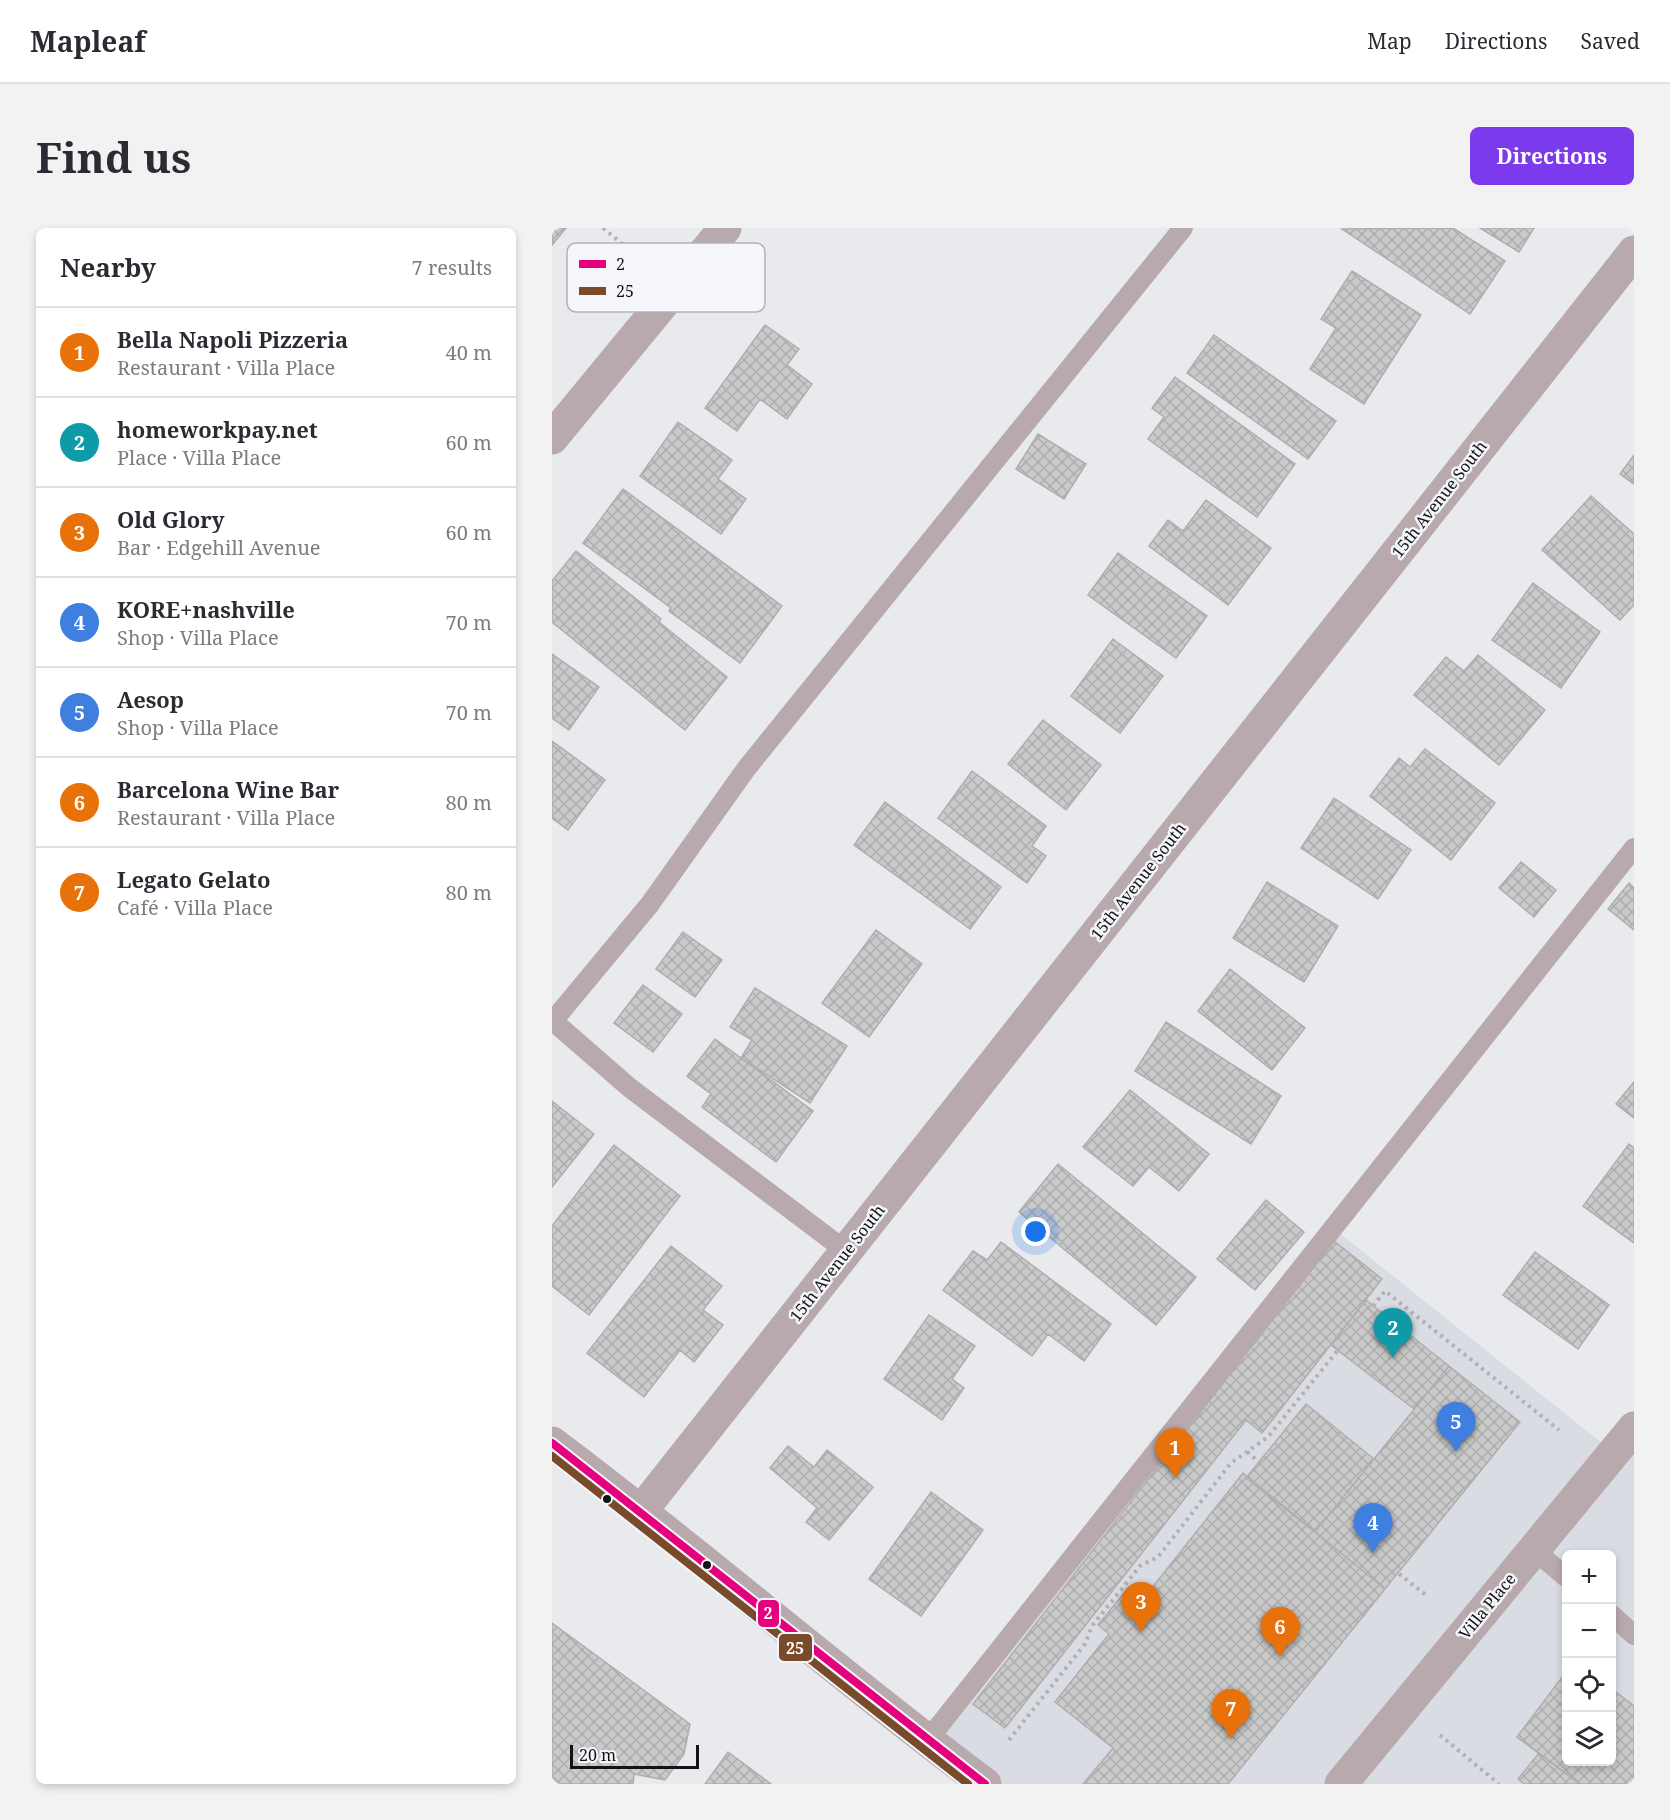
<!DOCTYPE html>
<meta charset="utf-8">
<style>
body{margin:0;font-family:"Noto Serif",serif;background:#f2f2f3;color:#2b2b33}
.controls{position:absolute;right:18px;bottom:18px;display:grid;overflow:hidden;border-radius:9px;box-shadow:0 3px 9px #0003}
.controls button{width:54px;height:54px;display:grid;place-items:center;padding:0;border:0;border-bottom:2px solid #e1e1e2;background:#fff;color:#2b2b33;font:30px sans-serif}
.scale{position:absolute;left:18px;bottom:15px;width:129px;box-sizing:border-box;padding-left:6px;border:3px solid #131315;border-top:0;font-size:16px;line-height:21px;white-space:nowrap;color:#131315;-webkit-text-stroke:4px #f5f6fb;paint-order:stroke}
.you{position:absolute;left:484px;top:1004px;width:21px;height:21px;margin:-15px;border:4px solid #fff;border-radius:50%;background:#1a73e8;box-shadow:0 0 0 9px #1a73e833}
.badge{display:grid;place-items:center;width:39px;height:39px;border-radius:50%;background:#7c3aed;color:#fff;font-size:20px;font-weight:700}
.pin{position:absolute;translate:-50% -50px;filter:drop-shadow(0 2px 3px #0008)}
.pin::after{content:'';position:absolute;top:32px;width:21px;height:18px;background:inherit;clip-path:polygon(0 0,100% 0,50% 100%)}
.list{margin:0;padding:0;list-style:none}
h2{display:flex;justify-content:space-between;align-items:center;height:78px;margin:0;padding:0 24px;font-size:26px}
h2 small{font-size:20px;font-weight:400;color:#7c7c81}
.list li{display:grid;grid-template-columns:39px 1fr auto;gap:18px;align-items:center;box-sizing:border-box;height:90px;padding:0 24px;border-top:2px solid #e1e1e2}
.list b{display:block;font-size:22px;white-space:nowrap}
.list p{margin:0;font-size:20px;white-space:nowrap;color:#7c7c81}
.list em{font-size:20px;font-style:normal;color:#7c7c81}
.icon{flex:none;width:33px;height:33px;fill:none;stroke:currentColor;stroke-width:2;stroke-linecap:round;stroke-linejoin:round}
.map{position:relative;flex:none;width:1082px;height:1556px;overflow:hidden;border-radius:9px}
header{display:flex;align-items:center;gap:36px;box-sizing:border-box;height:84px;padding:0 30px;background:#fff;border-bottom:2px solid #e1e1e2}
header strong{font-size:28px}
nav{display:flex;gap:33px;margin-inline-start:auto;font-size:21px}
.intro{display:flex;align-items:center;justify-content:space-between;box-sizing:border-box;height:144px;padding:0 36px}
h1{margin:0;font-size:42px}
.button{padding:15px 27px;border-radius:9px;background:#7c3aed;color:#fff;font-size:21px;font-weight:700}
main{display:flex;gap:36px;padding:0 36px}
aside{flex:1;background:#fff;border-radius:9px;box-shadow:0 3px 9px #0003}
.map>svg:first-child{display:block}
</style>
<header>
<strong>Mapleaf</strong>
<nav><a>Map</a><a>Directions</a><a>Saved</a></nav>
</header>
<div class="intro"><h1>Find us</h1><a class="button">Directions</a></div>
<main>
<aside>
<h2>Nearby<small>7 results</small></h2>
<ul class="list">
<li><span class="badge" style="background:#e8710a">1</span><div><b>Bella Napoli Pizzeria</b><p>Restaurant · Villa Place</p></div><em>40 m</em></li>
<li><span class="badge" style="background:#0f9aa8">2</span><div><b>homeworkpay.net</b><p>Place · Villa Place</p></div><em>60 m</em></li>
<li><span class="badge" style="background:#e8710a">3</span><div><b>Old Glory</b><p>Bar · Edgehill Avenue</p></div><em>60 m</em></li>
<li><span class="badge" style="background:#3f7fe0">4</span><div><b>KORE+nashville</b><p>Shop · Villa Place</p></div><em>70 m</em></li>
<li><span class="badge" style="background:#3f7fe0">5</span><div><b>Aesop</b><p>Shop · Villa Place</p></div><em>70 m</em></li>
<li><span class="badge" style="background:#e8710a">6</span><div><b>Barcelona Wine Bar</b><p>Restaurant · Villa Place</p></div><em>80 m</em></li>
<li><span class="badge" style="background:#e8710a">7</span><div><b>Legato Gelato</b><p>Café · Villa Place</p></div><em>80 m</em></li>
</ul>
</aside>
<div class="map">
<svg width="1082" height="1556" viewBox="0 0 1082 1556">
<defs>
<pattern id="building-cross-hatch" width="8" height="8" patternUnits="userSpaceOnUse" patternTransform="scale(1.5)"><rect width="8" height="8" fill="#cacacb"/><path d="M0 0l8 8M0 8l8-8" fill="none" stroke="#adadad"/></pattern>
</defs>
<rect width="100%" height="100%" fill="#e9eaed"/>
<path fill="#dadce3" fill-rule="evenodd" d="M 780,999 L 1061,1224 L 1082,1200 L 1082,1556 L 433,1556 L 375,1513 ZM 1014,1326 L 1060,1326 L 1060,1534 L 1014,1534 Z"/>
<path fill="url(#building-cross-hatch)" stroke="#aeaeb0" stroke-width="1.5" d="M 0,0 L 14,0 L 0,17 Z
M 901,0 L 953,33 L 918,86 L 790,1 Z
M 928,0 L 982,0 L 967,24 Z
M 800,43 L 869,87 L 812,176 L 758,141 L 784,100 L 769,91 Z
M 213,97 L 247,121 L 235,137 L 260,156 L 235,191 L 208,171 L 185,203 L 153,180 Z
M 662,107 L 784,193 L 756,231 L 635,145 Z
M 623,149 L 743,236 L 705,289 L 596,211 L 612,189 L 600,180 Z
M 126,194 L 180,232 L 166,251 L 194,271 L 169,306 L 88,248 Z
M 486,206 L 534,236 L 512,271 L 464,241 Z
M 1082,227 L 1082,256 L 1068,246 Z
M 71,261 L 230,378 L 188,435 L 117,383 L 119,380 L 31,315 Z
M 1039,268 L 1082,306 L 1082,377 L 1068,392 L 990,322 Z
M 654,272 L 719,320 L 676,377 L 597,318 L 616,292 L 631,303 Z
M 24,323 L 109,391 L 107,394 L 175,449 L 133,502 L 0,394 L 0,353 Z
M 566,325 L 655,388 L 624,430 L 536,367 Z
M 981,355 L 1048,404 L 1009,460 L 940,412 Z
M 561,411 L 611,448 L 568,505 L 519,468 Z
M 0,426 L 47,459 L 17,502 L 0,490 Z
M 926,427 L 993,482 L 947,537 L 862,467 L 894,429 L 912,443 Z
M 491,492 L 549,537 L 514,582 L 456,536 Z
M 0,513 L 53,552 L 16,602 L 0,590 Z
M 873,521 L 943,575 L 899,632 L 818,568 L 847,530 L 858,539 Z
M 420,543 L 494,598 L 480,618 L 494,628 L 475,655 L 386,590 Z
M 782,570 L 859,622 L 826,671 L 749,620 Z
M 333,574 L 449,659 L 418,701 L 302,617 Z
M 969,634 L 1004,662 L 982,689 L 947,660 Z
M 715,654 L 786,698 L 752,754 L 681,710 Z
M 1077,655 L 1082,660 L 1082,702 L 1056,681 Z
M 324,702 L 370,736 L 317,809 L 270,775 Z
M 131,704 L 170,732 L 143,769 L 104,741 Z
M 678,741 L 753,800 L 720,842 L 646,783 Z
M 91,757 L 130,786 L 101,824 L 62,795 Z
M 203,760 L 295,818 L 258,875 L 189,830 L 200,812 L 178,799 Z
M 614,794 L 729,868 L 699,916 L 583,843 Z
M 163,811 L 261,883 L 224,934 L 150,879 L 159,866 L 135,848 Z
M 1082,854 L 1082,890 L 1064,876 Z
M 578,862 L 657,926 L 627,963 L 597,939 L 581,958 L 531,919 Z
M 0,873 L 42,906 L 0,959 Z
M 1077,916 L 1082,920 L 1082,1015 L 1031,978 Z
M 62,917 L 128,968 L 37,1087 L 0,1058 L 0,998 Z
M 506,936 L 644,1049 L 604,1097 L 467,984 Z
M 714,972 L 752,1004 L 703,1062 L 665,1031 Z
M 782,1013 L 830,1051 L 710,1205 L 694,1192 L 453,1500 L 421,1476 Z
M 449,1014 L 559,1096 L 532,1133 L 496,1106 L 480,1128 L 391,1062 L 421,1023 L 435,1032 Z
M 119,1018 L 170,1058 L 151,1082 L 171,1097 L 142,1134 L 128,1122 L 92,1169 L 35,1125 Z
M 983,1024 L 1057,1077 L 1026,1121 L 951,1067 Z
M 814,1072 L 897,1138 L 862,1181 L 779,1117 Z
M 377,1087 L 423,1118 L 400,1151 L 412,1160 L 390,1192 L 332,1151 Z
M 897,1138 L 968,1194 L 833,1361 L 763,1304 Z
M 754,1176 L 822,1231 L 763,1304 L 694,1250 Z
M 236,1218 L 262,1239 L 275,1222 L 321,1259 L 277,1312 L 254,1294 L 265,1280 L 218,1240 Z
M 691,1245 L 833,1361 L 676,1556 L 531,1556 L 561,1520 L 503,1474 L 557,1406 L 546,1397 L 576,1360 L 591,1371 Z
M 379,1264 L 431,1302 L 369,1388 L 317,1351 Z
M 0,1395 L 138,1496 L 132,1526 L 113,1552 L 82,1546 L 81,1556 L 0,1556 Z
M 1014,1444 L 1014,1534 L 1060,1534 L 1060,1461 L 1082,1478 L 1082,1556 L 1028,1556 L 965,1509 Z
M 176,1524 L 219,1556 L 153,1556 Z
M 987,1525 L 1028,1556 L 972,1556 L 966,1551 Z"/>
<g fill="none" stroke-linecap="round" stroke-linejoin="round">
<path stroke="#b6aeb1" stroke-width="4" stroke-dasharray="3 4.5" stroke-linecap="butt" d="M 51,0 L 83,26
M 821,1078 L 833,1063 L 1007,1202
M 695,1224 L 707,1234
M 847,1346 L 874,1367
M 888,1507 L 947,1556
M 457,1512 L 533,1416 L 540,1398 L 588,1338 L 606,1329 L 679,1235 L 716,1209 L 786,1122"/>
<path stroke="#b8a9ac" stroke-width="20" d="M 294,1023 L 78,860 L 1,793 L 98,676 L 194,541 L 631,0
M 981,1321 L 1014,1349
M 1060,1387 L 1082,1407
M 375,1513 L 1082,620"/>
<path stroke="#b8a9ac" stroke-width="33" d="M 0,210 L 173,0
M 90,1282 L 1082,24
M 789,1556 L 1082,1200"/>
<path stroke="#b8a9ac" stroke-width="33" d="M 0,1215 C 147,1325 285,1446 433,1556"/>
<g stroke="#f5f6fb" stroke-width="12">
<path id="bus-1" d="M 0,1215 L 433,1556"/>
</g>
<g stroke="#f5f6fb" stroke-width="12">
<path id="bus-2" d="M 0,1228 L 416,1556"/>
</g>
<use href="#bus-1" stroke="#e5007d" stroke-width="8"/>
<use href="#bus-2" stroke="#7a4b2a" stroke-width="8"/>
</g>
<g fill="#131315" stroke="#f5f6fb" stroke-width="2">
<circle cx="55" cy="1271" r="5"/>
<circle cx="155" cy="1337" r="5"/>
</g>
<g text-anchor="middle" stroke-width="5" stroke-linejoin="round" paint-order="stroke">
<g font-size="16" fill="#131315" stroke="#f5f6fb">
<text transform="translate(887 271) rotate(-52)" y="6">15th Avenue South</text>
<text transform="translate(586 653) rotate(-52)" y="6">15th Avenue South</text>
<text transform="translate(285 1035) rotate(-52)" y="6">15th Avenue South</text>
<text transform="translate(935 1378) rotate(-51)" y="6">Villa Place</text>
</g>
</g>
<rect x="15" y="15" width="198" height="69" rx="9" fill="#f5f6fb" stroke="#b1b2b6" stroke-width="1.5"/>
<rect x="27" y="32" width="27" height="8" fill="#e5007d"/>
<rect x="27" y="59" width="27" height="8" fill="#7a4b2a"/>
<g font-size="16" fill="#131315">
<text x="64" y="42">2</text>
<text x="64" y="69">25</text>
</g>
<g stroke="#f5f6fb" stroke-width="2">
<rect x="205" y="1371" width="23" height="29" rx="6" fill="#e5007d"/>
<rect x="226" y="1405" width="35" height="29" rx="6" fill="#7a4b2a"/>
</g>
<g font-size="16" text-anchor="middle" font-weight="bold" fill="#fff">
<text x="216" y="1391">2</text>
<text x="243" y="1426">25</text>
</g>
</svg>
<div class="controls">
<button>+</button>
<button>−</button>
<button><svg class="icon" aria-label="locate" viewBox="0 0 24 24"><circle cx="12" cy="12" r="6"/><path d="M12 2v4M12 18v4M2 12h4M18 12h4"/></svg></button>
<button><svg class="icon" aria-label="layers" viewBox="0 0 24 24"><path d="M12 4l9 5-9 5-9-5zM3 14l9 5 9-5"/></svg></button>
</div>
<div class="scale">20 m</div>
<div class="you"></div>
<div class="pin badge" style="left:623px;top:1250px;background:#e8710a">1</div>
<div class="pin badge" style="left:841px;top:1130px;background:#0f9aa8">2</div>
<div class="pin badge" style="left:589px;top:1404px;background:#e8710a">3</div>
<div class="pin badge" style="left:821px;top:1325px;background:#3f7fe0">4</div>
<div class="pin badge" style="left:904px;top:1224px;background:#3f7fe0">5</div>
<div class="pin badge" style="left:728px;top:1429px;background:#e8710a">6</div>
<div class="pin badge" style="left:679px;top:1511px;background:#e8710a">7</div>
</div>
</main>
